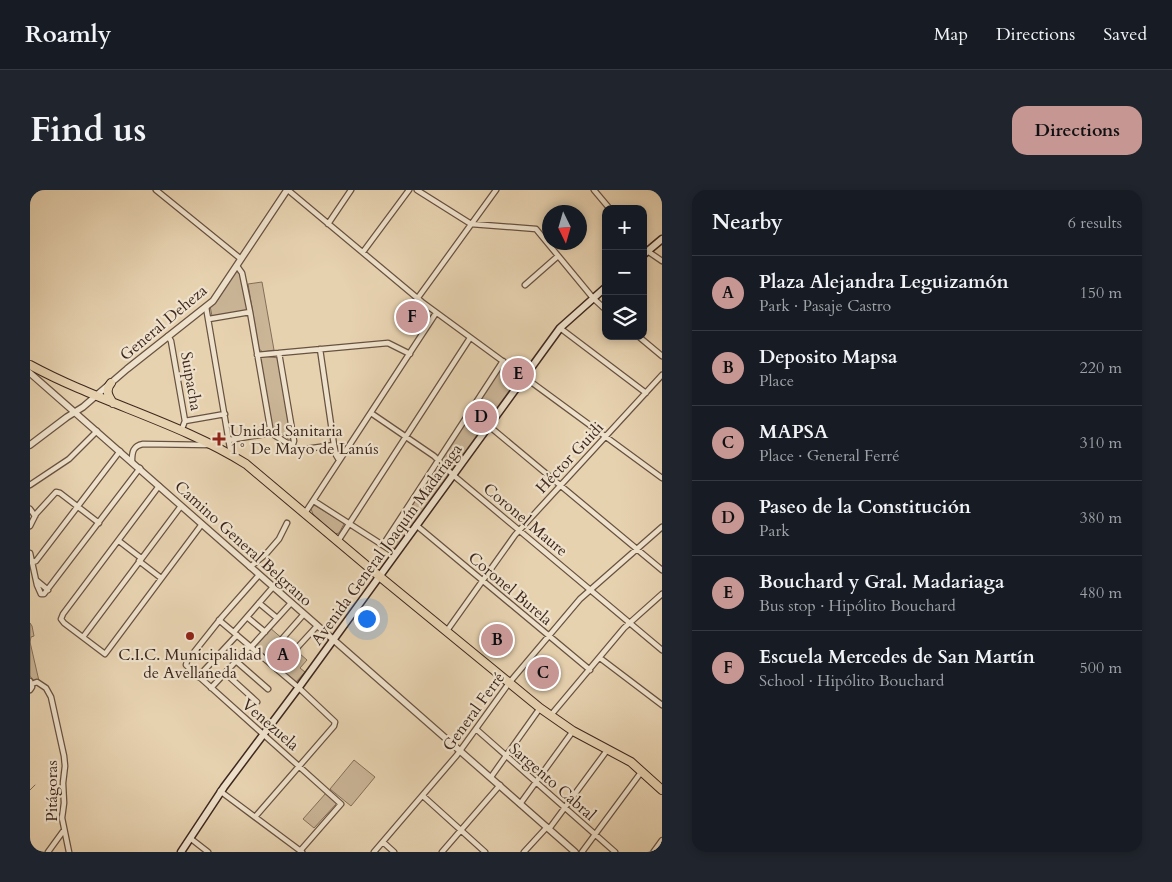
<!DOCTYPE html>
<meta charset="utf-8">
<style>
body{margin:0;font-family:Cardo,serif;background:#20242c;color:#f1f3f6}
.controls{position:absolute;right:15px;top:15px;display:grid;overflow:hidden;border-radius:10px;box-shadow:0 2px 8px #0003}
.controls button{width:45px;height:45px;display:grid;place-items:center;padding:0;border:0;border-bottom:1px solid #363941;background:#171b24;color:#f1f3f6;font:25px sans-serif}
.compass{position:absolute;left:512px;top:15px;width:45px;height:45px;border-radius:50%;background:#171b24;box-shadow:0 2px 8px #0003;rotate:175deg}
.you{position:absolute;left:336px;top:428px;width:18px;height:18px;margin:-12px;border:4px solid #fff;border-radius:50%;background:#1a73e8;box-shadow:0 0 0 8px #1a73e833}
.badge{display:grid;place-items:center;width:32px;height:32px;border-radius:50%;background:#c59692;color:#111;font-size:16px;font-weight:700}
.pin{position:absolute;translate:-50% -50%;border:2px solid #fff;box-shadow:0 1px 5px #0006}
.list{margin:0;padding:0;list-style:none}
h2{display:flex;justify-content:space-between;align-items:center;height:65px;margin:0;padding:0 20px;font-size:21px}
h2 small{font-size:16px;font-weight:400;color:#9ea1a6}
.list li{display:grid;grid-template-columns:32px 1fr auto;gap:15px;align-items:center;box-sizing:border-box;height:75px;padding:0 20px;border-top:1px solid #363941}
.list b{display:block;font-size:19px;white-space:nowrap}
.list p{margin:0;font-size:16px;white-space:nowrap;color:#9ea1a6}
.list em{font-size:16px;font-style:normal;color:#9ea1a6}
.icon{flex:none;width:28px;height:28px;fill:none;stroke:currentColor;stroke-width:2;stroke-linecap:round;stroke-linejoin:round}
.map{position:relative;flex:none;width:632px;height:662px;overflow:hidden;border-radius:15px}
header{display:flex;align-items:center;gap:30px;box-sizing:border-box;height:70px;padding:0 25px;background:#171b24;border-bottom:1px solid #363941}
header strong{font-size:24px}
nav{display:flex;gap:28px;margin-inline-start:auto;font-size:18px}
.intro{display:flex;align-items:center;justify-content:space-between;box-sizing:border-box;height:120px;padding:0 30px}
h1{margin:0;font-size:35px}
.button{padding:12px 22px;border-radius:15px;background:#c59692;color:#111;font-size:18px;font-weight:700}
main{display:flex;gap:30px;padding:0 30px}
aside{flex:1;background:#171b24;border-radius:15px;box-shadow:0 2px 8px #0003}
.map>svg:first-child{display:block}
</style>
<header>
<strong>Roamly</strong>
<nav><a>Map</a><a>Directions</a><a>Saved</a></nav>
</header>
<div class="intro"><h1>Find us</h1><a class="button">Directions</a></div>
<main>
<div class="map">
<svg width="632" height="662" viewBox="0 0 632 662">
<rect width="100%" height="100%" fill="#e7d2b0"/>
<filter id="stains"><feTurbulence type="fractalNoise" baseFrequency=".004" numOctaves="4"/><feColorMatrix values="0 0 0 0 .2 0 0 0 0 .09 0 0 0 0 .02 0 0 0 .5 -.17"/></filter>
<radialGradient id="worn" r=".72"><stop offset=".6" stop-color="#630" stop-opacity="0"/><stop offset="1" stop-color="#630" stop-opacity=".3"/></radialGradient>
<path fill="#cab597" stroke="#846e5a" d="M 206,81 L 210,83 L 218,120 L 182,126 L 180,116 L 187,111 Z
M 232,92 L 244,160 L 233,162 L 229,159 L 218,94 Z
M 232,166 L 249,168 L 261,251 L 242,237 L 230,168 Z
M 473,171 L 494,187 L 365,363 L 353,355 Z
M 284,315 L 312,332 L 314,334 L 309,343 L 305,344 L 283,324 L 281,319 Z
M 0,433 L 2,436 L 4,446 L 1,447 L 0,452 L 9,491 L 3,490 L 0,486 Z
M 239,437 L 277,470 L 270,478 L 275,482 L 266,492 L 223,455 Z
M 324,570 L 345,587 L 321,616 L 300,599 Z
M 296,603 L 307,613 L 284,638 L 273,629 Z"/>
<g fill="none" stroke-linecap="round" stroke-linejoin="round">
<path stroke="#806b58" stroke-width="1" d="M 0,600 L 5,595"/>
<g stroke="#685242" stroke-width="7">
<path id="minor" d="M 126,0 L 211,69
M 258,0 L 392,112 L 632,288
M 387,0 L 441,34 L 506,39 L 563,108 L 576,120
M 564,0 L 580,19
M 298,34 L 321,0
M 613,58 L 632,71
M 333,62 L 379,0
M 207,76 L 212,83 L 220,122 L 241,243
M 495,95 L 528,66
M 387,109 L 466,0
M 176,117 L 201,264
M 179,129 L 220,122
M 530,138 L 616,203
M 138,146 L 141,151 L 155,231 L 151,241
M 608,146 L 632,166
M 290,159 L 304,255 L 306,265 L 309,270
M 249,163 L 264,251 L 262,257
M 227,165 L 358,153 L 380,164
M 341,223 L 404,266 L 423,285 L 632,460
M 155,231 L 195,224
M 459,236 L 632,380
M 199,250 L 241,243 L 268,260 L 304,255
M 102,271 C 102,262 103,256 113,254 L 180,255
M 0,295 L 39,269 L 67,241
M 129,296 L 33,424 L 31,429 L 34,433 L 75,464 L 172,334
M 284,311 L 365,363
M 0,319 L 5,326
M 275,323 L 406,123
M 386,335 L 560,480
M 0,336 L 6,324 L 26,302 L 30,303 L 69,333
M 89,351 L 111,368
M 308,351 L 440,148
M 353,355 L 473,171
M 0,363 L 7,395 L 11,404 L 14,404 L 110,278
M 109,371 L 131,388
M 3,372 L 6,371 L 90,261
M 220,377 L 236,364 L 249,349 L 257,333
M 229,385 L 192,427 L 157,471 L 156,475 L 311,614 L 270,661
M 6,390 L 18,400
M 229,413 L 247,428
M 217,427 L 235,442
M 189,430 L 269,498 L 305,532 L 304,536 L 225,627
M 204,442 L 243,397
M 416,442 L 485,345 L 632,185
M 53,447 L 151,316
M 252,449 L 274,424
M 221,457 L 261,413
M 265,460 L 287,436
M 570,468 L 632,515
M 206,471 L 238,499
M 195,483 L 227,512
M 168,487 L 207,445
M 0,491 L 2,497 L 0,500
M 2,494 L 7,492 L 16,498 L 21,507 L 34,566 L 35,576 L 33,593 L 34,613 L 32,628 L 39,662
M 181,498 L 220,456
M 521,525 L 594,438 L 632,404
M 446,539 L 585,662
M 461,587 L 510,518
M 190,601 L 272,662
M 393,606 L 455,662
M 490,614 L 543,541
M 519,639 L 578,559
M 160,648 L 178,662
M 353,652 L 364,662
M 18,662 L 34,640
M 344,662 L 427,565 L 479,493 L 550,409 L 632,337
M 412,662 L 470,595
M 494,662 L 517,637
M 552,662 L 612,581"/>
</g>
<g stroke="#685242" stroke-width="8">
<path id="tertiary" d="M 0,183 L 545,662
M 0,255 L 37,227 L 53,217 L 97,179 L 183,111 L 257,0
M 624,662 L 632,651"/>
</g>
<g stroke="#3d271e" stroke-width="9">
<path id="secondary" d="M 613,65 L 632,49
M 151,662 L 194,597 L 269,497 L 530,138 L 576,97"/>
</g>
<g stroke="#3d271e" stroke-width="10">
<path id="primary" d="M 0,175 C 70,213 149,232 216,274 L 349,386 L 510,518 L 543,541 L 601,572 L 632,600
M 81,193 C 75,200 78,206 83,213"/>
</g>
<use href="#minor" stroke="#efe2cc" stroke-width="4.5"/>
<use href="#tertiary" stroke="#efe2cc" stroke-width="5.5"/>
<use href="#secondary" stroke="#efe2cc" stroke-width="6"/>
<use href="#primary" stroke="#e7d2b0" stroke-width="8"/>
</g>
<g fill="#8f2418" stroke="#efe2cc" stroke-width="2">
<path d="M186.5 241.5h5v5h5v5h-5v5h-5v-5h-5v-5h5z"/>
<circle cx="160" cy="446" r="5"/>
</g>
<g text-anchor="middle" stroke-width="4.5" stroke-linejoin="round" paint-order="stroke">
<g font-size="16" fill="#3d271e" stroke="#efe2cc">
<text transform="translate(133 132) rotate(-40)" y="6">General Deheza</text>
<text transform="translate(162 191) rotate(80)" y="6">Suipacha</text>
<text transform="translate(539 267) rotate(-47)" y="6">Héctor Guidi</text>
<text transform="translate(496 329) rotate(40)" y="6">Coronel Maure</text>
<text transform="translate(214 353) rotate(42)" y="6">Camino General Belgrano</text>
<text transform="translate(356 354) rotate(-54)" y="6">Avenida General Joaquín Madariaga</text>
<text transform="translate(481 398) rotate(40)" y="6">Coronel Burela</text>
<text transform="translate(443 521) rotate(-54)" y="6">General Ferré</text>
<text transform="translate(241 534) rotate(41)" y="6">Venezuela</text>
<text transform="translate(523 591) rotate(41)" y="6">Sargento Cabral</text>
<text transform="translate(21 601) rotate(-90)" y="6">Pitágoras</text>
</g>
<g font-size="16" fill="#3d271e" stroke="#efe2cc" text-anchor="start">
<text x="200" y="246">Unidad Sanitaria<tspan x="200" dy="18">1° De Mayo de Lanús</tspan></text>
<text x="160" y="470" text-anchor="middle">C.I.C. Municipalidad<tspan x="160" dy="18">de Avellaneda</tspan></text>
</g>
</g>
<rect width="100%" height="100%" filter="url(#stains)"/>
<rect width="100%" height="100%" fill="url(#worn)"/>
</svg>
<div class="controls">
<button>+</button>
<button>−</button>
<button><svg class="icon" aria-label="layers" viewBox="0 0 24 24"><path d="M12 4l9 5-9 5-9-5zM3 14l9 5 9-5"/></svg></button>
</div>
<svg class="compass" viewBox="-18 -18 36 36"><path d="M0-13l5 13h-10z" fill="#e53935"/><path d="M0 13l5-13h-10z" fill="#9ea1a6"/></svg>
<div class="you"></div>
<div class="pin badge" style="left:253px;top:465px">A</div>
<div class="pin badge" style="left:467px;top:450px">B</div>
<div class="pin badge" style="left:513px;top:483px">C</div>
<div class="pin badge" style="left:451px;top:227px">D</div>
<div class="pin badge" style="left:488px;top:184px">E</div>
<div class="pin badge" style="left:382px;top:127px">F</div>
</div>
<aside>
<h2>Nearby<small>6 results</small></h2>
<ul class="list">
<li><span class="badge">A</span><div><b>Plaza Alejandra Leguizamón</b><p>Park · Pasaje Castro</p></div><em>150 m</em></li>
<li><span class="badge">B</span><div><b>Deposito Mapsa</b><p>Place</p></div><em>220 m</em></li>
<li><span class="badge">C</span><div><b>MAPSA</b><p>Place · General Ferré</p></div><em>310 m</em></li>
<li><span class="badge">D</span><div><b>Paseo de la Constitución</b><p>Park</p></div><em>380 m</em></li>
<li><span class="badge">E</span><div><b>Bouchard y Gral. Madariaga</b><p>Bus stop · Hipólito Bouchard</p></div><em>480 m</em></li>
<li><span class="badge">F</span><div><b>Escuela Mercedes de San Martín</b><p>School · Hipólito Bouchard</p></div><em>500 m</em></li>
</ul>
</aside>
</main>
